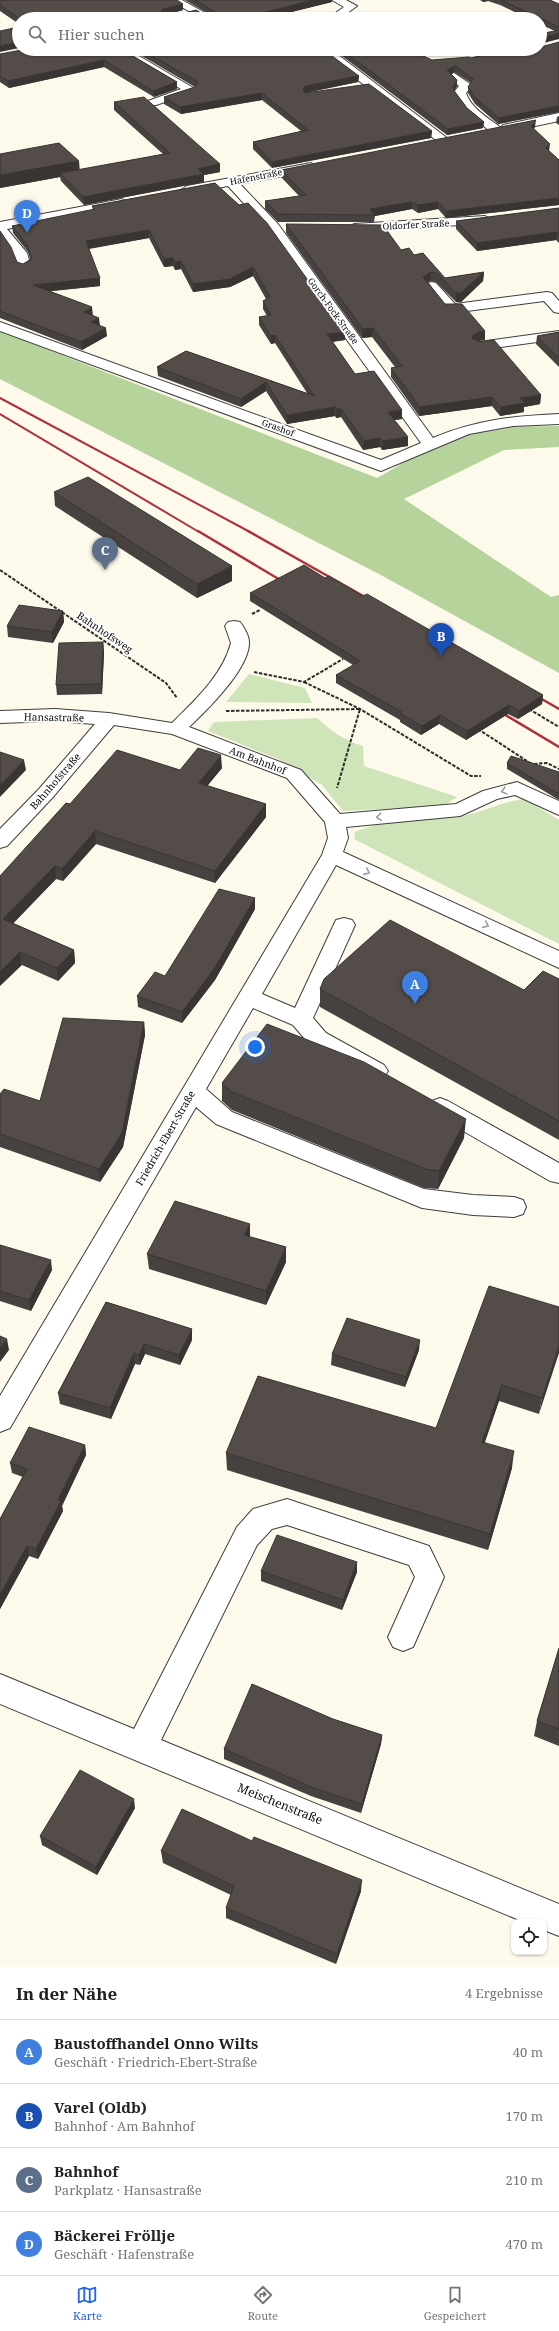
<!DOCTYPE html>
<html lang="de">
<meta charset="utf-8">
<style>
body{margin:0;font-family:"Noto Serif",serif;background:#f2f2f2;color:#202124}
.controls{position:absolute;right:12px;bottom:12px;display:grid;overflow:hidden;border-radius:8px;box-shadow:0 1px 3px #0004}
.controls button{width:36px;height:36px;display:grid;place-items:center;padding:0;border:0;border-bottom:1px solid #e0e0e0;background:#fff;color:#202124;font:20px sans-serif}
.you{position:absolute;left:255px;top:1047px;width:14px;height:14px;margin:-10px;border:3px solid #fff;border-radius:50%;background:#1a73e8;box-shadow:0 0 0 6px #1a73e833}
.badge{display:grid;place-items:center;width:26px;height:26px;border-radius:50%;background:#2563eb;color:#fff;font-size:13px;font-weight:700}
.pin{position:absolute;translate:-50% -33px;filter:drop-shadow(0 1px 2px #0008)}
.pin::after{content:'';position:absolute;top:21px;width:14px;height:12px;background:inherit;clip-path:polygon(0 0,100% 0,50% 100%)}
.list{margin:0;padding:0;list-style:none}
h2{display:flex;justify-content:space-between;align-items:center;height:52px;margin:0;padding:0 16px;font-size:17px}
h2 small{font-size:13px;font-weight:400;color:#757577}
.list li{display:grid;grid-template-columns:26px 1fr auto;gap:12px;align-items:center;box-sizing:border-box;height:64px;padding:0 16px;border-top:1px solid #e0e0e0}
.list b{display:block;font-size:15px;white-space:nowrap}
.list p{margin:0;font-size:13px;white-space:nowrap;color:#757577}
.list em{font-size:13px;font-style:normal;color:#757577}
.icon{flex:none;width:22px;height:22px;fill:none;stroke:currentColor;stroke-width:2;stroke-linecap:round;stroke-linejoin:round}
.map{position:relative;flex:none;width:559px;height:1967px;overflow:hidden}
.search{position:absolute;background:#fff;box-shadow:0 1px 3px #0004;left:12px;right:12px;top:12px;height:44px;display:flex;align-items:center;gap:10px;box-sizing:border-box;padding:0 14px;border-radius:22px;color:#757577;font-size:15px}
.sheet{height:308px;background:#fff}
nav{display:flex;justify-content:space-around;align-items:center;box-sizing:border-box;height:56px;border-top:1px solid #e0e0e0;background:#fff;font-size:11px;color:#757577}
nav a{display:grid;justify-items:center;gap:2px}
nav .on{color:#2563eb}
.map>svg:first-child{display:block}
</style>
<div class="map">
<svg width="559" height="1967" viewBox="0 0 559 1967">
<rect width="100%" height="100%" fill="#fdf9eb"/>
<path fill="#d0e4b9" d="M 249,674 L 305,688 L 312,703 L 226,702 Z
M 317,718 C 330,730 345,741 363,746 L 364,766 L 457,797 L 444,806 L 343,811 L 322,785 L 278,759 L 208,731 L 214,722 Z
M 525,799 L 559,820 L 559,944 L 354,839 L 355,832 C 388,817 430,821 466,815 C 486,811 505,801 525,799 Z"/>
<path fill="#b5d39a" d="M 0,331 L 377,478 L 433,446 L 491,427 L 559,426 L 559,447 L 504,450 L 404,499 L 551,597 L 559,595 L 559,673 L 379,574 L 0,379 Z"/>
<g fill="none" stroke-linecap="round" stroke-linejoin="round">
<g stroke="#3e3e3e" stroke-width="2">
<path id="minor" d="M 169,0 L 182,0 L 216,19 L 203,19 Z
M 332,0 L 346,0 L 357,6 L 339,19 L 327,19 L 344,7 Z
M 113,49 L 127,49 L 197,90 L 195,92 L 156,105 L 148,105 L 146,103 L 148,101 L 181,89 Z
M 308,49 L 324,49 L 337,54 L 451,141 L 449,144 L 441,144 L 329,58 Z
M 454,73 L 470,84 L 472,86 L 466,93 C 471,108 488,118 500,127 L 502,130 L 500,133 L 492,133 L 465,110 L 454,92 L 459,86 L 448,76 Z
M 559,113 L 559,121 L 507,132 L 501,128 L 503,125 Z
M 311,163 L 317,167 L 315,170 L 240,184 L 278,224 L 433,438 C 475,420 514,416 559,414 L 559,424 L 513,426 L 469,434 L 381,471 L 0,331 L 0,322 L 381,460 L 421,443 L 268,230 L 228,186 L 187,194 L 181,190 L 187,186 Z
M 122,199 L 128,203 L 127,206 L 7,229 L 27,253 L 31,267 L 29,270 L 19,270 L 13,254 L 0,237 L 0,222 Z
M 485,216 L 492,220 L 490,223 L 354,232 L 347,228 L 354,224 Z
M 431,282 L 436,283 L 455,304 L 547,292 L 552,293 L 559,301 L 559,313 L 554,312 L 544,301 L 451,313 L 446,312 L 424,286 Z
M 559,331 L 559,339 L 479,350 L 472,346 L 479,342 Z
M 234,621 L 240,622 C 244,627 249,636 249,642 C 250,668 207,710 189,727 L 301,770 L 340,814 L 456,804 L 483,791 L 517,782 L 559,801 L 559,815 L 515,795 L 497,799 L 460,816 L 346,827 L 348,838 L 343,852 L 559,951 L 559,968 L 336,865 L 262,994 L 295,1008 L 336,920 L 344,918 L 352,920 L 355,925 L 313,1018 L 326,1033 L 384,1065 L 388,1071 L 384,1077 L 376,1080 L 368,1077 L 310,1045 L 293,1025 L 253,1008 L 206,1089 L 232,1112 L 424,1189 L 473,1195 L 514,1197 L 523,1200 L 526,1207 L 523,1214 L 514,1217 L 473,1215 L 422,1208 L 216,1124 L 196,1107 L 10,1428 L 0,1432 L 0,1396 L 322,855 L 328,838 L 325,822 L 287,778 L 172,734 L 114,725 L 53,797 L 7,846 L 0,848 L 0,829 L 39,789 L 95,724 L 55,721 L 0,723 L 0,711 L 55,709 L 109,713 L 172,723 C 195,700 222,676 231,643 L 225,626 L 228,622 Z
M 440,1098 L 448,1101 L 559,1163 L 559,1183 L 550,1181 L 432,1113 L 428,1107 L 432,1101 Z
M 287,1499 L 429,1546 L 444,1577 L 413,1647 L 403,1651 L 393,1647 L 388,1637 L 415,1577 L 409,1565 L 287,1525 L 272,1529 L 257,1545 L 161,1740 L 559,1904 L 559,1936 L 544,1930 L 544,1922 L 524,1922 L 0,1704 L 0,1674 L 134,1729 L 237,1527 L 253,1509 Z"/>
</g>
<path stroke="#2d2d2d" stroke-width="2" stroke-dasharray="3.5 1.5" stroke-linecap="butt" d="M 0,570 L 166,683 L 177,698
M 252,614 L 260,610
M 254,672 L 304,682 L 343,659
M 304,682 L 360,709 L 471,776 L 481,776
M 529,709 L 559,727
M 226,711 L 360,709 L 337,788
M 478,729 L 533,765
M 534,764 L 547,763 L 559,769"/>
<use href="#minor" fill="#fff" fill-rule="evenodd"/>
<path stroke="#ad323b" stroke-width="2" d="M 0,398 L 250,532
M 0,414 L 199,532"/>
<path stroke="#ad323b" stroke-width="2.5" d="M 198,531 L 287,584
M 248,531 L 372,601
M 533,694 L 559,709
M 497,710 L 559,747"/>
</g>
<path fill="#47413f" d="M 0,0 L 183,10 L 168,14 L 209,14 L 185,0 L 332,0 L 332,2 L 263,19 L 19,19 L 19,24 L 0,11 Z
M 480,0 L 550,0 L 559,4 L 559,33 L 540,24 L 540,19 L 529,19 L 500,5 L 488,1 L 483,2 Z
M 559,42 L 559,113 L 559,112 L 498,124 L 475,104 L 468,93 L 468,87 L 471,83 L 454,72 L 451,74 L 457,80 L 457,86 L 454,90 L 455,92 L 467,108 L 484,122 L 483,128 L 447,135 L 338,53 L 328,49 L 408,49 L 432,60 L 471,58 L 541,47 Z
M 121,49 L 177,82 L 177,89 L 154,97 L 104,67 L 9,88 L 0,82 L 0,54 Z
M 130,49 L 207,49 L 209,50 L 359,76 L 358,82 L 307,92 L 432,131 L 431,138 L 272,168 L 253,149 L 253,142 L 301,131 L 262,100 L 181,114 L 164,104 L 164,97 L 195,87 Z
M 114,102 L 220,164 L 220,172 L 204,175 L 204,182 L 84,205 L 61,181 L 60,177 L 0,188 L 59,143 L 79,170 L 163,154 L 114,110 Z
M 559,116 L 559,125 L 556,123 L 557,117 Z
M 535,127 L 534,129 L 549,151 L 559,160 L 559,205 L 446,218 L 438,209 L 418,213 L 412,209 L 375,216 L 374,222 L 278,222 L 265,209 L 265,201 L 299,196 L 281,177 L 281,170 Z
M 215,183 L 345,340 L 333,342 L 355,374 L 402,419 L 394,420 L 408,437 L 408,446 L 382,450 L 380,447 L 363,450 L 341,417 L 336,418 L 335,416 L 287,424 L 266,391 L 241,407 L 158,376 L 157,367 L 186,351 L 307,393 L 275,343 L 271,344 L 259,325 L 259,317 L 267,316 L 263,309 L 263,301 L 266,299 L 253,276 L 230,287 L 193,292 L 181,269 L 175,270 L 173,266 L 164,267 L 149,238 L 89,249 L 100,286 L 50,291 L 93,315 L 107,336 L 82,350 L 0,318 L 0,231 L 17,262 L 23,264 L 30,259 L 28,252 L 13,233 L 12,226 L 93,210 L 92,206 Z
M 559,208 L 559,243 L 556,240 L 477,251 L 456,229 L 456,221 Z
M 286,224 L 401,250 L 414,255 L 445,278 L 484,272 L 483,281 L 461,302 L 456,302 L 436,282 L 430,281 L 428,282 L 445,304 L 485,331 L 485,340 L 478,341 L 541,395 L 540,404 L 524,407 L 524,412 L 500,416 L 492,406 L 419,416 L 391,377 L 391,368 L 395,367 L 372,337 L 362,338 L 286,233 Z
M 559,332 L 559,367 L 536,344 L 537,336 Z
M 54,492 L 232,566 L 232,581 L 197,598 L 55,506 Z
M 325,578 L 363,596 L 543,695 L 542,704 L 518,719 L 508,714 L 466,740 L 439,724 L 421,735 L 400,722 L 400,720 L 336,683 L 336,675 L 353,665 L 250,601 L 250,593 Z
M 63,611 L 64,622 L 53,643 L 8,637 L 7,626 Z
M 103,642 L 104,653 L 102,694 L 57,695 L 56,685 Z
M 507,763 L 559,772 L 559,800 L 507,769 Z
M 222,768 L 207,786 L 266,804 L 266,817 L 215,883 L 96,844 L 63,881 L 56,879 L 13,923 L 74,950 L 75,963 L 58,981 L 22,965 L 0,876 L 70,804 L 180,770 Z
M 255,898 L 255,909 L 215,980 L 182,1023 L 138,1007 L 137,996 L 165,976 Z
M 559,979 L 559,1140 L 320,1007 L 320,989 L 524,990 Z
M 144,1022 L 145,1035 L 123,1147 L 100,1182 L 0,1147 L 0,1094 L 40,1101 Z
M 222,1083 L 464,1138 L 438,1189 L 424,1188 L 232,1110 L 222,1101 Z
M 250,1237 L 286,1247 L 286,1262 L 266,1305 L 149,1269 L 147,1254 Z
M 0,1245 L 52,1270 L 31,1311 L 0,1301 Z
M 106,1302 L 192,1329 L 192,1340 L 180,1365 L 145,1354 L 140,1365 L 135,1364 L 111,1419 L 60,1404 L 58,1393 Z
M 559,1307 L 539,1414 L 499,1401 L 485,1442 L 512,1468 L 488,1550 L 227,1470 L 226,1453 L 436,1428 Z
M 419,1350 L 405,1387 L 331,1365 L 332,1354 Z
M 85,1445 L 86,1455 L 62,1506 L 63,1511 L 38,1559 L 29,1556 L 0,1609 L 0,1519 L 23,1477 L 12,1473 L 10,1463 Z
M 261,1571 L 357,1572 L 342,1610 L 261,1581 Z
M 559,1648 L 559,1746 L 534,1736 L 537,1721 Z
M 333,1719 L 382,1735 L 381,1744 L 361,1813 L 311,1796 L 224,1759 L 224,1749 Z
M 135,1808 L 97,1875 L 42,1845 L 40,1836 Z
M 252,1841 L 361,1891 L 336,1964 L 226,1918 L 226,1908 L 231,1895 L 163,1863 L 161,1851 Z"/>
<path fill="#3a3533" d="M 314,0 L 332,0 L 332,2 L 263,19 L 238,19 Z
M 483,0 L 488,0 L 488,1 L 483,2 Z
M 183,4 L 183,10 L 163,16 L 161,14 L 162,9 Z
M 559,33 L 559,39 L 540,44 L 540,38 Z
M 19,42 L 19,48 L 0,52 L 0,46 Z
M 104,60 L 104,67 L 9,88 L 8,81 Z
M 455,66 L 454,72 L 447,76 L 447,70 Z
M 359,76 L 358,82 L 306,93 L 302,96 L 303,89 L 306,86 Z
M 457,80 L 457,86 L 453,93 L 453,87 Z
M 177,82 L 177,89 L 154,97 L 153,91 Z
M 262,93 L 262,100 L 181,114 L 180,107 Z
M 559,106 L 559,112 L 498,124 L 499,118 Z
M 536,120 L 535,127 L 531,133 L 531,126 Z
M 484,122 L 483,128 L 447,135 L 448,129 Z
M 432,131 L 431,138 L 272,168 L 272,162 Z
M 550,144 L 549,151 L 546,148 Z
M 79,161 L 80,173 L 60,173 L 60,177 L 0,188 L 0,175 Z
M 220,164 L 220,172 L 204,175 L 204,182 L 84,205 L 83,197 L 198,169 Z
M 559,198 L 559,205 L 446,218 L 447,211 Z
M 412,202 L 412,209 L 375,216 L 370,209 Z
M 438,202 L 438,209 L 418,213 L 418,205 Z
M 149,230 L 149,238 L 86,249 L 86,241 Z
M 557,232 L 556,240 L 477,251 L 477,243 Z
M 173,258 L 173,266 L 164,267 L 164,259 Z
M 181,261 L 181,269 L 175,270 L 175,262 Z
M 253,267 L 253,276 L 230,287 L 193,292 L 193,284 Z
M 431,272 L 430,281 L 423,286 L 423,277 Z
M 484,272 L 483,281 L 461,302 L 456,302 L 456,293 Z
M 100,278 L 100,286 L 34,293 L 33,285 Z
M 92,307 L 93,316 L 84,312 Z
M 99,318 L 100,326 L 91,322 Z
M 106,328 L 107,336 L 82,350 L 81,342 Z
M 373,328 L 372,337 L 362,338 L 363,329 Z
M 485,331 L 485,340 L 478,341 L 471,345 L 472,336 L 479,332 Z
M 345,332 L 345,340 L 327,342 L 327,334 Z
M 275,335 L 275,343 L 271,344 L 271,336 Z
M 266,382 L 266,391 L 241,407 L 241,399 Z
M 541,395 L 540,404 L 524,407 L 524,412 L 500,416 L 501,407 L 520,398 Z
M 492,397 L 492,406 L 419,416 L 420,407 Z
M 335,407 L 335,416 L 287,424 L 287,415 Z
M 337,409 L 341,409 L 341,417 L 336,418 Z
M 402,410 L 402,419 L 388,421 L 388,412 Z
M 408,437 L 408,446 L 382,450 L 383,441 Z
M 380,438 L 380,447 L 363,450 L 364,441 Z
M 232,566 L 232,581 L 197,598 L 197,584 Z
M 63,611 L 64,622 L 53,643 L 52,632 Z
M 103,642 L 104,653 L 102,694 L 101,684 Z
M 543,695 L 542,704 L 518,719 L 519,711 Z
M 509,705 L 508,714 L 466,740 L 467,731 Z
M 440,715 L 439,724 L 421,735 L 422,726 Z
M 221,755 L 222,768 L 199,796 L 199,783 Z
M 24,760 L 26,770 L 0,797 L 0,785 Z
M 266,804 L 266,817 L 215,883 L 215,871 Z
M 95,831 L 96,844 L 63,881 L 62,869 Z
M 55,866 L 56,879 L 5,932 L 3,919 Z
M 255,898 L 255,909 L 215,980 L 182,1023 L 182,1012 Z
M 74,950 L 75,963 L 58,981 L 57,968 Z
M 20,952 L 22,965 L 0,986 L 0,972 Z
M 144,1022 L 145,1035 L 123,1147 L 100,1182 L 99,1169 Z
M 466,1119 L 464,1138 L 438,1189 L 439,1171 Z
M 250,1224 L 250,1239 L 244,1235 Z
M 286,1247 L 286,1262 L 266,1305 L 266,1291 Z
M 51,1260 L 52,1270 L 31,1311 L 29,1300 Z
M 192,1329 L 192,1340 L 180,1365 L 179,1355 Z
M 7,1339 L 9,1350 L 0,1362 L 0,1348 Z
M 420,1340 L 419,1350 L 405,1387 L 406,1377 Z
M 144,1344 L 145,1354 L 140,1365 L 139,1355 Z
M 559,1345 L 559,1353 L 539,1414 L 542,1398 Z
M 134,1353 L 135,1364 L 111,1419 L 110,1408 Z
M 502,1385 L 499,1401 L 479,1458 L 482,1442 Z
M 85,1445 L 86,1455 L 62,1506 L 63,1511 L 38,1559 L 36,1549 L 58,1500 Z
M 514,1451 L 512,1468 L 488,1550 L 490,1534 Z
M 27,1546 L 29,1556 L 0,1609 L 0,1595 Z
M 357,1562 L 357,1572 L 342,1610 L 343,1600 Z
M 382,1735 L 381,1744 L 361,1813 L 362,1804 Z
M 134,1799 L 135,1808 L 97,1875 L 96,1867 Z
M 362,1880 L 361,1891 L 336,1964 L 337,1954 Z"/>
<path fill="#534c49" stroke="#3a3533" d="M 0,0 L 177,0 L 183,4 L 162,9 L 161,14 L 181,14 L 196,10 L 203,14 L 217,13 L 195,0 L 314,0 L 238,19 L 20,19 L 0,5 Z
M 501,0 L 550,0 L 559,4 L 559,27 Z
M 19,27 L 19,42 L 0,46 L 0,31 Z
M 559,30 L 559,33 L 540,38 L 540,34 Z
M 559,42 L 559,106 L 499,118 L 476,98 L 468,87 L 473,79 L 455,66 L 447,70 L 457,80 L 453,87 L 455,92 L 467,108 L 484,122 L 448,129 L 341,49 L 408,49 L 432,60 L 469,57 L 471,58 L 508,49 L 540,49 L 540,46 L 541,47 Z
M 27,49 L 121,49 L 177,82 L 153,91 L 104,60 L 8,81 L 0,76 L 0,54 Z
M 140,49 L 207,49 L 209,50 L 212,49 L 319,49 L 328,53 L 359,76 L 306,86 L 303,89 L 305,93 L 369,84 L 432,131 L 272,162 L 253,142 L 308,130 L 262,93 L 180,107 L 164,97 L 195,87 L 198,82 Z
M 144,97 L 220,164 L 198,169 L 204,174 L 83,197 L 60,173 L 170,153 L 114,102 Z
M 536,120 L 531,126 L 550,144 L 546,148 L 559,160 L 559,198 L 447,211 L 438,202 L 418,205 L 412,202 L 370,209 L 375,215 L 278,214 L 265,201 L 306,195 L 281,170 Z
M 59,143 L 79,161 L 0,175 L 0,154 Z
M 215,183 L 239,205 L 248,203 L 267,223 L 345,332 L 327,334 L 355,374 L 374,371 L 402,410 L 388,412 L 408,437 L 383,441 L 380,438 L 364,441 L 341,409 L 337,409 L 335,407 L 287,415 L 266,382 L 241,399 L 157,367 L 186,351 L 314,396 L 275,335 L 271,336 L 259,317 L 271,315 L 263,301 L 270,297 L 253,267 L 230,279 L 193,284 L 181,261 L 175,262 L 173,258 L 164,259 L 149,230 L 86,241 L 100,278 L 33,285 L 92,307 L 84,312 L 99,318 L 91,322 L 106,328 L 81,342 L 0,311 L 0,231 L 11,247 L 17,262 L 23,264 L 32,259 L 27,244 L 12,226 L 95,209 L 92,206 Z
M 559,208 L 559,234 L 557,232 L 477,243 L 456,221 Z
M 286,224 L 383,225 L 401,250 L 409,248 L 414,255 L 423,253 L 445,278 L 484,272 L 461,293 L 456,293 L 437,273 L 431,272 L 423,277 L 445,304 L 462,304 L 485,331 L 479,332 L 472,336 L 472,338 L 480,342 L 494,340 L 541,395 L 520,398 L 525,403 L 501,407 L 492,397 L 420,407 L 391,368 L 402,366 L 373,328 L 363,329 Z
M 559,332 L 559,358 L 537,336 Z
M 88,477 L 232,566 L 197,584 L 54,492 Z
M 304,565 L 325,578 L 329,576 L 363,596 L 367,594 L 543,695 L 519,711 L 509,705 L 467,731 L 440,715 L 422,726 L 400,713 L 402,712 L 336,675 L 360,661 L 250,593 Z
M 19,605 L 63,611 L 52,632 L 7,626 Z
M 103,642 L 101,684 L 56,685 L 59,643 Z
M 198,748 L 221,755 L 199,783 L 266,804 L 215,871 L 95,831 L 62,869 L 55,866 L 3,919 L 74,950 L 57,968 L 20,952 L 0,972 L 0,876 L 66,803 L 70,804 L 117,750 L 180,770 Z
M 0,752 L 24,760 L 0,785 Z
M 511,756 L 559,772 L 559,794 L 507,763 Z
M 219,889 L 255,898 L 214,969 L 182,1012 L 137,996 L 155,972 L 165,976 Z
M 390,920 L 524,990 L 543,971 L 559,979 L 559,1121 L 320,989 L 324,979 Z
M 63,1018 L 144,1022 L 122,1133 L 99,1169 L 0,1134 L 0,1094 L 4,1089 L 40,1101 Z
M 267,1024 L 364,1062 L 466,1119 L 439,1171 L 426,1169 L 232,1092 L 222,1083 Z
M 175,1201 L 250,1224 L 244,1235 L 286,1247 L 266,1291 L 147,1254 Z
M 0,1245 L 51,1260 L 29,1300 L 0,1291 Z
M 489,1286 L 559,1307 L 559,1345 L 542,1398 L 502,1385 L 482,1442 L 514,1451 L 490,1534 L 226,1453 L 258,1376 L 436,1428 Z
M 106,1302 L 192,1329 L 179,1355 L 144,1344 L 139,1355 L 134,1353 L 110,1408 L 58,1393 Z
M 347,1318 L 420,1340 L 406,1377 L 332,1354 Z
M 0,1336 L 7,1339 L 0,1348 Z
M 29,1427 L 85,1445 L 58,1500 L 61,1501 L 36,1549 L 27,1546 L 0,1595 L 0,1519 L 27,1469 L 10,1463 Z
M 277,1535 L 357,1562 L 343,1600 L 261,1571 Z
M 559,1648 L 559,1729 L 537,1721 Z
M 252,1684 L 333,1719 L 382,1735 L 362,1804 L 311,1787 L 224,1749 Z
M 80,1770 L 134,1799 L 96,1867 L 40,1836 Z
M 182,1809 L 252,1841 L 254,1837 L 362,1880 L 337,1954 L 226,1908 L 234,1886 L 161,1851 Z"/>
<defs><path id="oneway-chevron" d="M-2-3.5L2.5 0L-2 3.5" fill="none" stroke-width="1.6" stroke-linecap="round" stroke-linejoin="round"/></defs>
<g stroke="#9d9d9d">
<use href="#oneway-chevron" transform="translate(504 791) rotate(165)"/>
<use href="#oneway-chevron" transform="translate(379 817) rotate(175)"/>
<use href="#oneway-chevron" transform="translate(367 872) rotate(24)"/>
<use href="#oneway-chevron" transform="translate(486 925) rotate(24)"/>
</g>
<g text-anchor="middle" stroke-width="4" stroke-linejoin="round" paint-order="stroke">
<g font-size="9" fill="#0b0b0b" stroke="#fff">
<text transform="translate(256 177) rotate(-11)" y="3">Hafenstraße</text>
<text transform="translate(416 225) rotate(-3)" y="3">Oldorfer Straße</text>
<text transform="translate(333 311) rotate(54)" y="3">Gorch-Fock-Straße</text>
<text transform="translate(278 428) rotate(20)" y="3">Grashof</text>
</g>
<g font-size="10" fill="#0b0b0b" stroke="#fff">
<text transform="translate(105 632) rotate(34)" y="4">Bahnhofsweg</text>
<text transform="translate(54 717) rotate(1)" y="4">Hansastraße</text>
<text transform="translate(258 760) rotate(21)" y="4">Am Bahnhof</text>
<text transform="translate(55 781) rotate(-49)" y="4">Bahnhofstraße</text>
<text transform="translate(165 1138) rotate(-60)" y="4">Friedrich-Ebert-Straße</text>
</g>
<g font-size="12" fill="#0b0b0b" stroke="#fff">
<text transform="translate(280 1804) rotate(22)" y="4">Meischenstraße</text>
</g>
</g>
</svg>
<div class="controls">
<button><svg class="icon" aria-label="locate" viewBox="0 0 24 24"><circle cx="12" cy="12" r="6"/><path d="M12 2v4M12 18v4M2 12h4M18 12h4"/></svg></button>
</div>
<div class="you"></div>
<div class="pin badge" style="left:415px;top:1004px;background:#3f7fe0">A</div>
<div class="pin badge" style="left:441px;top:656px;background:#1a4fb4">B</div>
<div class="pin badge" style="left:105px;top:570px;background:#5c6f8a">C</div>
<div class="pin badge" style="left:27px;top:233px;background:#3f7fe0">D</div>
<div class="search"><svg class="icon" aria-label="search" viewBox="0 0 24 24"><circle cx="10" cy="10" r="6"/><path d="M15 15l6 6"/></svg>Hier suchen</div>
</div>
<section class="sheet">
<h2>In der Nähe<small>4 Ergebnisse</small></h2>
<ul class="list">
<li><span class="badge" style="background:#3f7fe0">A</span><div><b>Baustoffhandel Onno Wilts</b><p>Geschäft · Friedrich-Ebert-Straße</p></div><em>40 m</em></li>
<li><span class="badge" style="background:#1a4fb4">B</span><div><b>Varel (Oldb)</b><p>Bahnhof · Am Bahnhof</p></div><em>170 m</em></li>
<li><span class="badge" style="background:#5c6f8a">C</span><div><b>Bahnhof</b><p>Parkplatz · Hansastraße</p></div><em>210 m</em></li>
<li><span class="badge" style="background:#3f7fe0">D</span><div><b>Bäckerei Fröllje</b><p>Geschäft · Hafenstraße</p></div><em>470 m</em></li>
</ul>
</section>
<nav>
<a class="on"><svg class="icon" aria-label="map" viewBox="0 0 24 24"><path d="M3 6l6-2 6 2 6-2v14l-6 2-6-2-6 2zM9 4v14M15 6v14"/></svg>Karte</a>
<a><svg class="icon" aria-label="directions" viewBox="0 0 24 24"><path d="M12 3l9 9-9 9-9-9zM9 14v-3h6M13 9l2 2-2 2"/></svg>Route</a>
<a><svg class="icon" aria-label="saved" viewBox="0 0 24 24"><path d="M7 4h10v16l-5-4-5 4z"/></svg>Gespeichert</a>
</nav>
